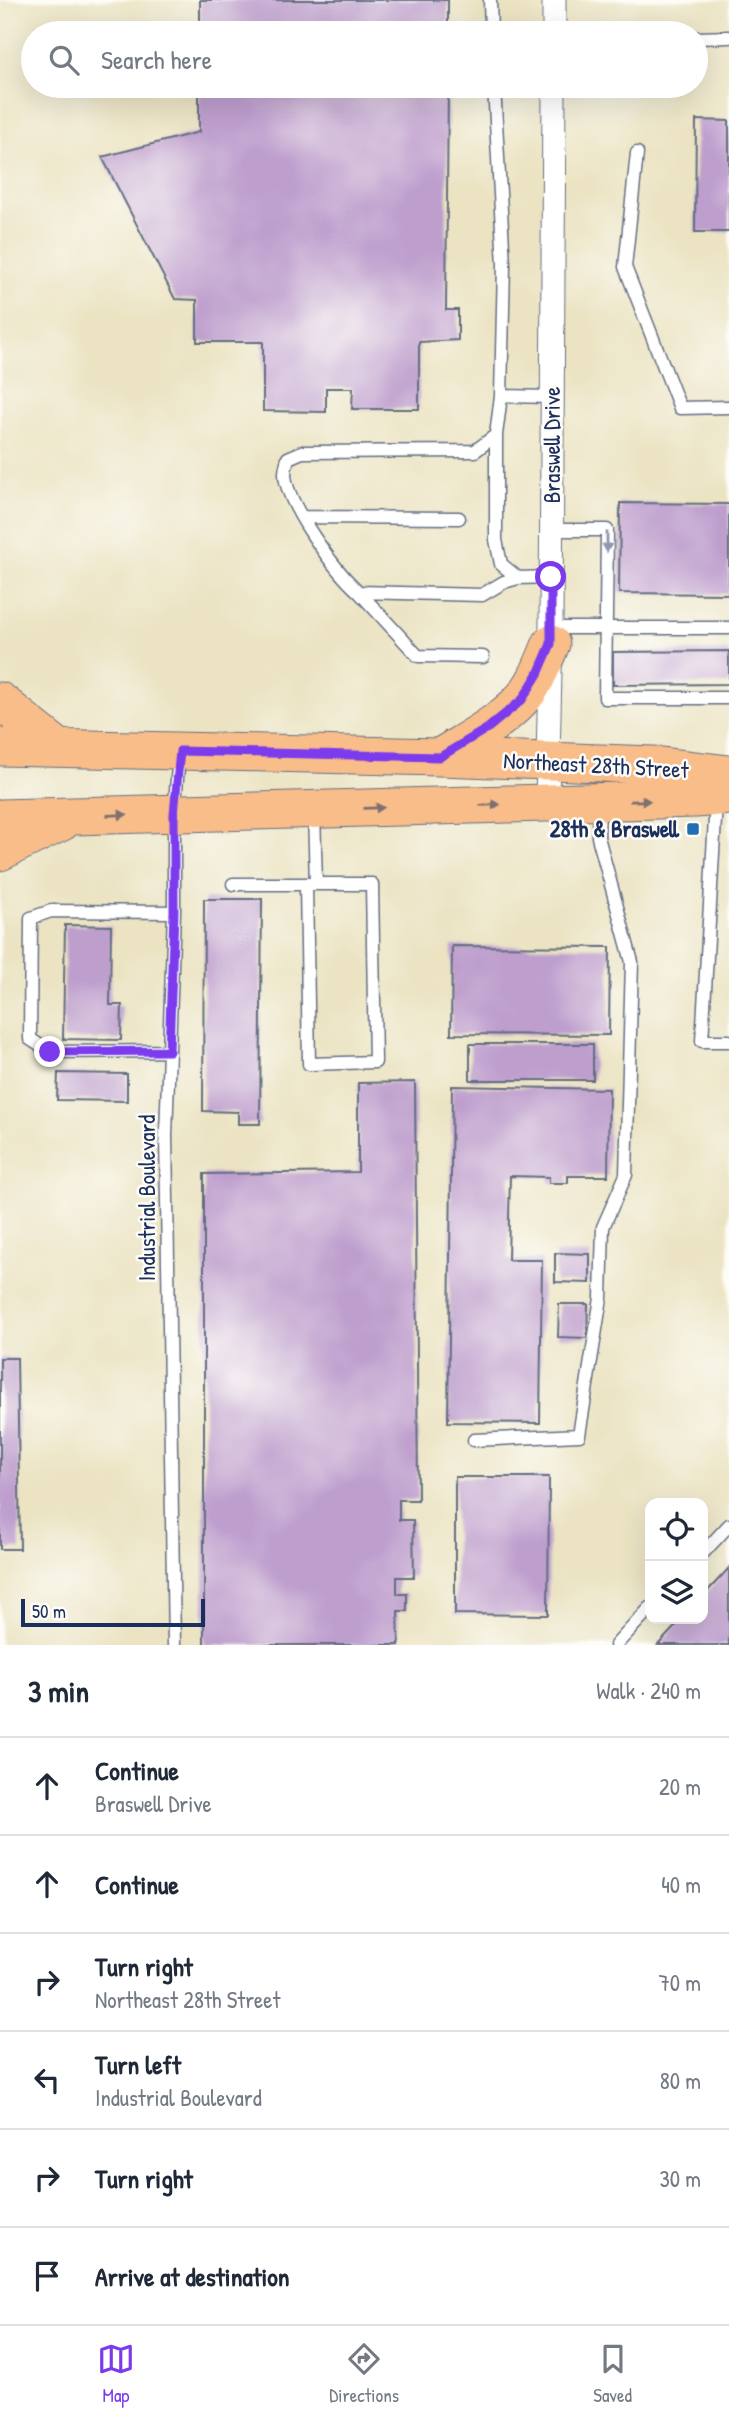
<!DOCTYPE html>
<meta charset="utf-8">
<style>
body{margin:0;font-family:"Patrick Hand",sans-serif;background:#f2f2f3;color:#1f2937}
.controls{position:absolute;right:21px;bottom:21px;display:grid;overflow:hidden;border-radius:14px;box-shadow:0 7px 28px #0002}
.controls button{width:63px;height:63px;display:grid;place-items:center;padding:0;border:0;border-bottom:2px solid #e0e1e3;background:#fff;color:#1f2937;font:35px sans-serif}
.scale{position:absolute;left:21px;bottom:18px;width:184px;box-sizing:border-box;padding-left:7px;border:4px solid #1b2f5e;border-top:0;font-size:19px;line-height:24px;white-space:nowrap;color:#1b2f5e;-webkit-text-stroke:5px #fdfcf7;paint-order:stroke}
.stop{position:absolute;width:21px;height:21px;margin:-16px;border:5px solid #7c3aed;border-radius:50%;background:#fff}
.stop.end{background:#7c3aed;border-color:#fff;box-shadow:0 2px 7px #0008}
.list{margin:0;padding:0;list-style:none}
h2{display:flex;justify-content:space-between;align-items:center;height:91px;margin:0;padding:0 28px;font-size:30px}
h2 small{font-size:23px;font-weight:400;color:#747a83}
.list li{display:grid;grid-template-columns:46px 1fr auto;gap:21px;align-items:center;box-sizing:border-box;height:98px;padding:0 28px;border-top:2px solid #e0e1e3}
.list b{display:block;font-size:26px;white-space:nowrap}
.list p{margin:0;font-size:23px;white-space:nowrap;color:#747a83}
.list em{font-size:23px;font-style:normal;color:#747a83}
.icon{flex:none;width:38px;height:38px;fill:none;stroke:currentColor;stroke-width:2;stroke-linecap:round;stroke-linejoin:round}
.map{position:relative;flex:none;width:729px;height:1645px;overflow:hidden}
.search{position:absolute;background:#fff;box-shadow:0 7px 28px #0002;left:21px;right:21px;top:21px;height:77px;display:flex;align-items:center;gap:18px;box-sizing:border-box;padding:0 24px;border-radius:38px;color:#747a83;font-size:26px}
.sheet{height:679px;background:#fff}
nav{display:flex;justify-content:space-around;align-items:center;box-sizing:border-box;height:98px;border-top:2px solid #e0e1e3;background:#fff;font-size:19px;color:#747a83}
nav a{display:grid;justify-items:center;gap:4px}
nav .on{color:#7c3aed}
.map>svg:first-child{display:block}
</style>
<div class="map">
<svg width="729" height="1645" viewBox="0 0 729 1645">
<rect width="100%" height="100%" fill="#fdfcf7"/>
<filter id="ink" filterUnits="userSpaceOnUse"><feTurbulence type="fractalNoise" baseFrequency=".0143" numOctaves="2"/><feDisplacementMap in="SourceGraphic" scale="14" xChannelSelector="R" yChannelSelector="G"/><feConvolveMatrix kernelMatrix="1 2 1 2 8 2 1 2 1" color-interpolation-filters="sRGB"/></filter>
<filter id="wash" filterUnits="userSpaceOnUse"><feTurbulence type="fractalNoise" baseFrequency=".00686" numOctaves="4" result="noise"/><feDisplacementMap in="SourceGraphic" scale="28" xChannelSelector="R" yChannelSelector="G"/><feGaussianBlur stdDeviation="1.57" result="paint"/><feColorMatrix in="noise" values="0 0 0 0 0 0 0 0 0 0 0 0 0 0 0 0 0 1.4 0 .05"/><feComposite in="paint" operator="in"/></filter>
<g filter="url(#wash)">
<rect width="100%" height="100%" fill="#ebe3c2"/>
<g id="blocks">
<path fill="#be9ecd" d="M 200,0 L 448,0 L 448,33 L 200,33 Z
M 199,86 L 448,86 L 446,310 L 458,310 L 458,340 L 419,342 L 419,409 L 352,409 L 353,388 L 326,388 L 326,412 L 263,411 L 263,342 L 197,342 L 197,300 L 175,299 L 102,157 L 199,132 Z
M 696,120 L 729,121 L 729,232 L 695,232 Z
M 620,503 L 729,504 L 729,594 L 619,593 Z
M 729,651 L 729,684 L 613,685 L 613,652 Z
M 204,899 L 262,899 L 260,1124 L 238,1124 L 238,1112 L 203,1111 Z
M 65,925 L 111,926 L 110,1005 L 122,1005 L 121,1040 L 63,1039 Z
M 452,946 L 610,947 L 609,1035 L 451,1034 Z
M 470,1044 L 593,1044 L 593,1080 L 470,1080 Z
M 58,1073 L 127,1074 L 127,1101 L 57,1100 Z
M 415,1082 L 418,1500 L 399,1500 L 399,1520 L 413,1520 L 414,1577 L 397,1577 L 397,1594 L 407,1594 L 407,1611 L 398,1611 L 399,1645 L 204,1645 L 204,1174 L 358,1172 L 358,1083 Z
M 452,1086 L 609,1089 L 608,1176 L 568,1176 L 568,1183 L 549,1183 L 549,1177 L 510,1176 L 508,1260 L 542,1260 L 540,1423 L 448,1422 Z
M 555,1253 L 590,1254 L 590,1283 L 555,1282 Z
M 559,1304 L 588,1304 L 587,1338 L 558,1337 Z
M 0,1358 L 17,1358 L 20,1549 L 0,1549 Z
M 455,1477 L 549,1477 L 548,1615 L 455,1614 Z
M 729,1568 L 729,1645 L 658,1645 L 682,1619 L 703,1619 L 703,1596 Z"/>
</g>
</g>
<g filter="url(#ink)">
<use href="#blocks" fill-opacity="0" stroke="#646e81" stroke-width="2"/>
<g fill="none" stroke-linecap="round" stroke-linejoin="round">
<g stroke="#646e81" stroke-width="15">
<path id="lane" d="M 490,0 L 491,33
M 696,38 L 729,37
M 494,86 L 504,265 L 501,396
M 637,153 L 625,267 L 680,408 L 729,407
M 496,435 L 496,540 L 501,564 L 518,578
M 303,517 L 459,518
M 551,530 L 607,530 L 605,698 L 729,698
M 551,577 L 518,578 L 504,582 L 482,595 L 359,592 C 336,572 286,504 285,474 C 285,468 287,463 288,458 L 302,452 L 475,451 L 496,435 L 501,396 L 552,397
M 359,592 L 418,656 L 483,657
M 551,628 L 729,628
M 716,802 L 702,1041 L 729,1041
M 314,811 L 316,884
M 233,884 L 306,884
M 306,884 L 372,884 L 375,1062 L 309,1064 Z
M 169,1051 L 50,1052 L 30,1039 L 31,918 L 51,911 L 174,912
M 474,1440 L 579,1435 L 601,1298 L 603,1227 L 626,1175 L 632,962 L 598,837 L 599,806
M 703,1553 L 729,1525
M 174,1645 L 166,1135 L 174,912 L 174,814 L 179,755
M 616,1645 L 650,1608"/>
</g>
<g stroke="#646e81" stroke-width="25">
<path id="street" d="M 554,33 L 554,0
M 547,803 L 551,628 L 554,86"/>
</g>
<g stroke="#646e81" stroke-width="39">
<path id="primary" d="M 0,701 L 59,748
M 0,747 L 440,757 L 654,765 L 729,774
M 440,757 C 467,740 498,724 520,701 C 535,686 543,663 551,644
M 0,818 L 696,799 L 729,796
M 0,852 L 62,822"/>
</g>
<use href="#lane" stroke="#fff" stroke-width="12"/>
<use href="#street" stroke="#fff" stroke-width="23"/>
<use href="#primary" stroke="#f8bd89" stroke-width="37"/>
</g>
<defs><path id="oneway-solid" d="M-6-.8H1V-3.2L6.5 0L1 3.2V.8H-6Z" transform="scale(1.75)"/></defs>
<use fill="#8d97ae" href="#oneway-solid" transform="translate(607 542) rotate(90)"/>
<g fill="#7e6f71">
<use href="#oneway-solid" transform="translate(640 801) rotate(-1)"/>
<use href="#oneway-solid" transform="translate(490 805) rotate(-2)"/>
<use href="#oneway-solid" transform="translate(374 808) rotate(-2)"/>
<use href="#oneway-solid" transform="translate(117 815) rotate(-2)"/>
</g>
</g>
<g fill="none" stroke-linecap="round" stroke-linejoin="round" filter="url(#ink)">
<path stroke="#7c3aed" stroke-width="9" d="M 50,1052 L 169,1051 L 174,912 L 174,814 L 180,751 L 440,757 L 488,728 L 522,700 L 538,674 L 551,644 L 551,577"/>
</g>
<rect fill="#1f6fb2" stroke="#fdfcf7" stroke-width="2.5" x="686" y="822" width="14" height="14" rx="3.5"/>
<g text-anchor="middle" stroke-width="5" stroke-linejoin="round" paint-order="stroke">
<g font-size="23" fill="#1b2f5e" stroke="#fdfcf7">
<text transform="translate(552 445) rotate(-90)" y="8">Braswell Drive</text>
<text transform="translate(596 765) rotate(3)" y="8">Northeast 28th Street</text>
<text transform="translate(147 1198) rotate(-90)" y="8">Industrial Boulevard</text>
</g>
<g font-size="23" font-weight="bold" fill="#1b2f5e" stroke="#fdfcf7" text-anchor="end">
<text x="679" y="837">28th &amp; Braswell</text>
</g>
</g>
</svg>
<div class="controls">
<button><svg class="icon" aria-label="locate" viewBox="0 0 24 24"><circle cx="12" cy="12" r="6"/><path d="M12 2v4M12 18v4M2 12h4M18 12h4"/></svg></button>
<button><svg class="icon" aria-label="layers" viewBox="0 0 24 24"><path d="M12 4l9 5-9 5-9-5zM3 14l9 5 9-5"/></svg></button>
</div>
<div class="scale">50 m</div>
<div class="stop" style="left:551px;top:577px"></div>
<div class="stop end" style="left:50px;top:1052px"></div>
<div class="search"><svg class="icon" aria-label="search" viewBox="0 0 24 24"><circle cx="10" cy="10" r="6"/><path d="M15 15l6 6"/></svg>Search here</div>
</div>
<section class="sheet">
<h2>3 min<small>Walk · 240 m</small></h2>
<ul class="list">
<li><svg class="icon" aria-label="ahead" viewBox="0 0 24 24"><path d="M12 20V5M6 11l6-6 6 6"/></svg><div><b>Continue</b><p>Braswell Drive</p></div><em>20 m</em></li>
<li><svg class="icon" aria-label="ahead" viewBox="0 0 24 24"><path d="M12 20V5M6 11l6-6 6 6"/></svg><div><b>Continue</b></div><em>40 m</em></li>
<li><svg class="icon" aria-label="right" viewBox="0 0 24 24"><path d="M7 20v-9h11M14 6l5 5-5 5"/></svg><div><b>Turn right</b><p>Northeast 28th Street</p></div><em>70 m</em></li>
<li><svg class="icon" aria-label="left" viewBox="0 0 24 24"><path d="M17 20v-9H6M10 6l-5 5 5 5"/></svg><div><b>Turn left</b><p>Industrial Boulevard</p></div><em>80 m</em></li>
<li><svg class="icon" aria-label="right" viewBox="0 0 24 24"><path d="M7 20v-9h11M14 6l5 5-5 5"/></svg><div><b>Turn right</b></div><em>30 m</em></li>
<li><svg class="icon" aria-label="arrive" viewBox="0 0 24 24"><path d="M6 21V4h12l-3 4 3 4H6"/></svg><div><b>Arrive at destination</b></div></li>
</ul>
</section>
<nav>
<a class="on"><svg class="icon" aria-label="map" viewBox="0 0 24 24"><path d="M3 6l6-2 6 2 6-2v14l-6 2-6-2-6 2zM9 4v14M15 6v14"/></svg>Map</a>
<a><svg class="icon" aria-label="directions" viewBox="0 0 24 24"><path d="M12 3l9 9-9 9-9-9zM9 14v-3h6M13 9l2 2-2 2"/></svg>Directions</a>
<a><svg class="icon" aria-label="saved" viewBox="0 0 24 24"><path d="M7 4h10v16l-5-4-5 4z"/></svg>Saved</a>
</nav>
